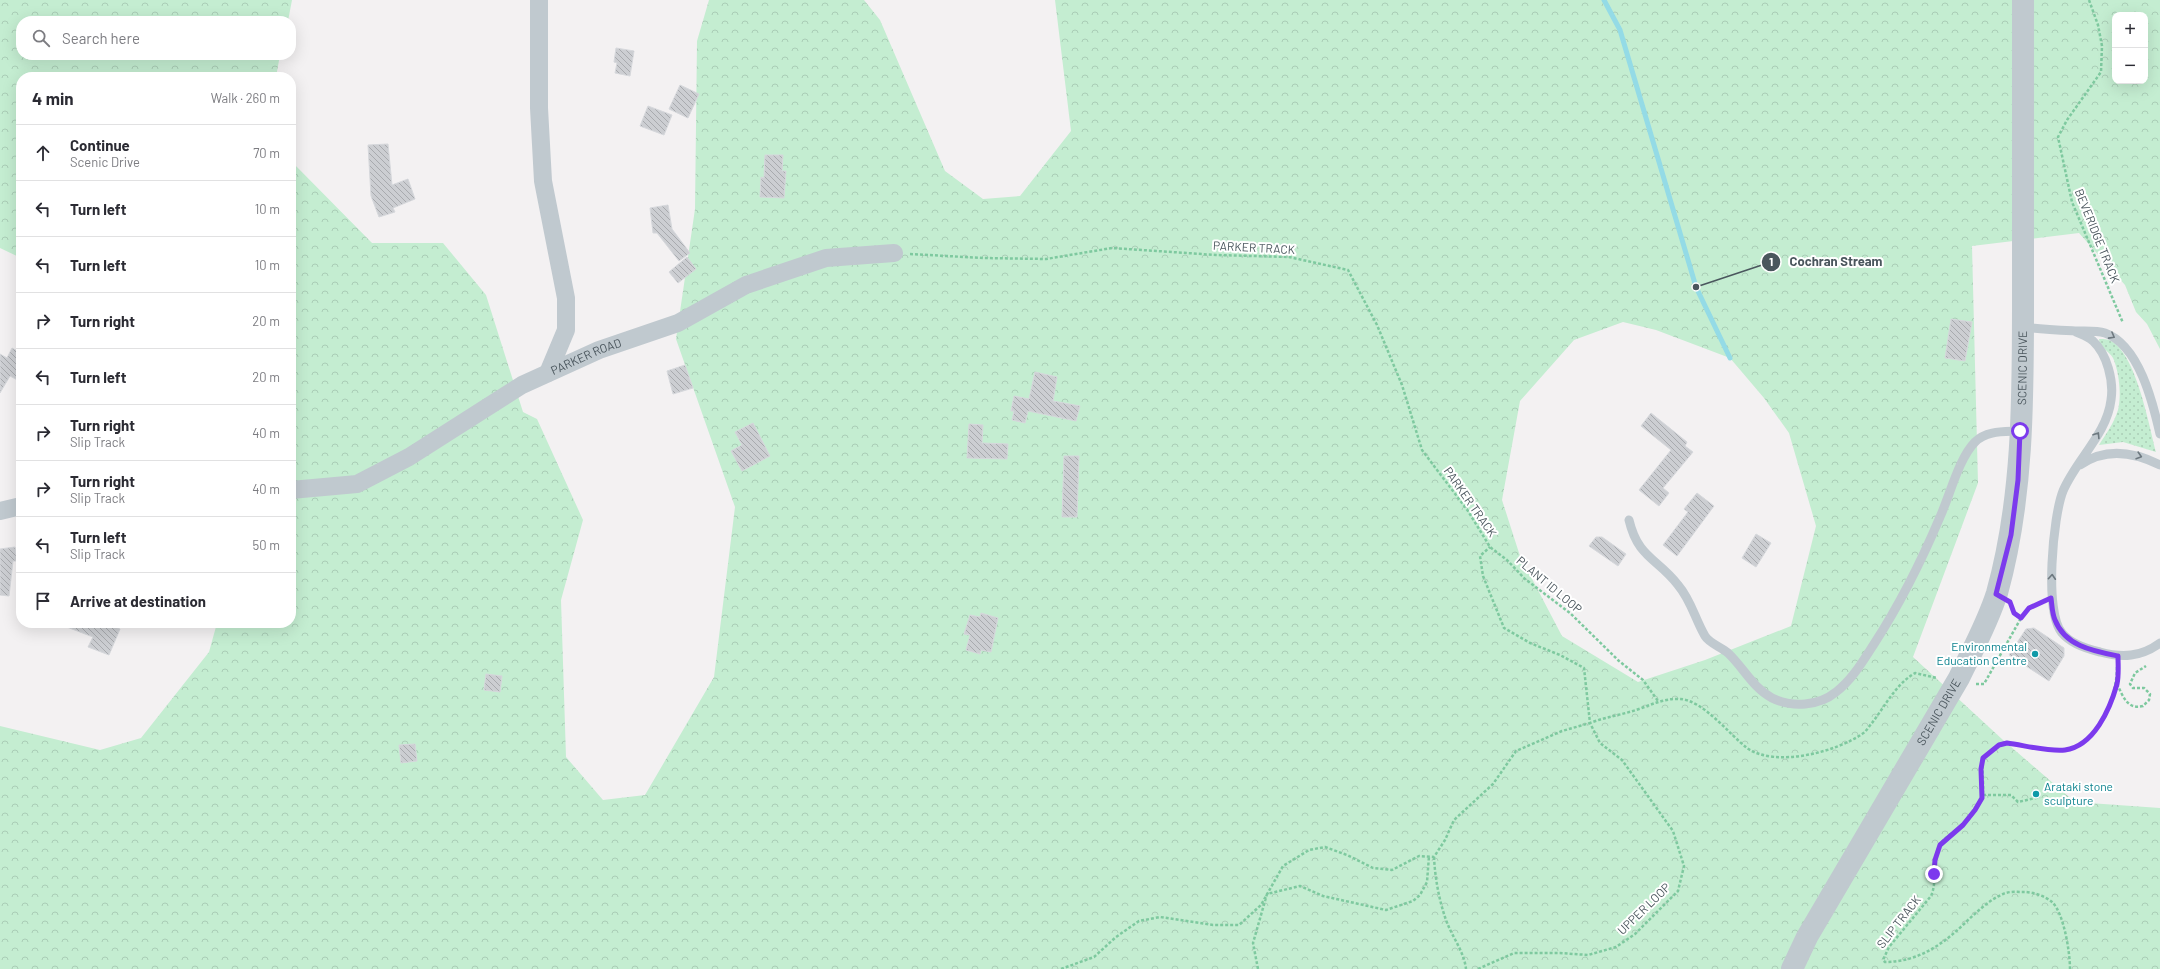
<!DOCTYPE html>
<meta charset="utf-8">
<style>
body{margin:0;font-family:Barlow,sans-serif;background:#f7f7f7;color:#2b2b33}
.controls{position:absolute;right:12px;top:12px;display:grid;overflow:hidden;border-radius:8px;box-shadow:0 4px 16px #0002}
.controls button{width:36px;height:36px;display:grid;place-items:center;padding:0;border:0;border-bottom:1px solid #e1e1e2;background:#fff;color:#2b2b33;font:20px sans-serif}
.stop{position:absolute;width:12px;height:12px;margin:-9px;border:3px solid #7c3aed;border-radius:50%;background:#fff}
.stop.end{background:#7c3aed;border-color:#fff;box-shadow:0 1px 4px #0008}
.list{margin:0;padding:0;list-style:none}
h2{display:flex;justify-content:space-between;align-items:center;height:52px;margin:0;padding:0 16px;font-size:17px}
h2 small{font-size:13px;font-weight:400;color:#7c7c81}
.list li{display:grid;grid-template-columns:26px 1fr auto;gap:12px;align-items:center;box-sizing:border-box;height:56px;padding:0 16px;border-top:1px solid #e1e1e2}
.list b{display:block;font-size:15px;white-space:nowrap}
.list p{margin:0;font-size:13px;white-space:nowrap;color:#7c7c81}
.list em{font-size:13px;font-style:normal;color:#7c7c81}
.icon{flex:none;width:22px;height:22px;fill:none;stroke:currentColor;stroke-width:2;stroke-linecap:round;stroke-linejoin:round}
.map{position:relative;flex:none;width:2160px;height:969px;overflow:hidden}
.search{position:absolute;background:#fff;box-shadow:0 4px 16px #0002;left:16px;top:16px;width:280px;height:44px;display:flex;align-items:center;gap:10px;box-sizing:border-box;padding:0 14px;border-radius:16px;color:#7c7c81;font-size:15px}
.panel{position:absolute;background:#fff;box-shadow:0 4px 16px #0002;left:16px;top:72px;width:280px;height:556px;border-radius:16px}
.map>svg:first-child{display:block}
</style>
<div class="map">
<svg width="2160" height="969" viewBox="0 0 2160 969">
<defs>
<pattern id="grass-dots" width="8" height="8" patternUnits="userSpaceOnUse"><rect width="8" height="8" fill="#c4edd1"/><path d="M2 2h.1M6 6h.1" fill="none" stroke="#aacdb6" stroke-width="1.8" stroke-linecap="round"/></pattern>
<pattern id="forest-crowns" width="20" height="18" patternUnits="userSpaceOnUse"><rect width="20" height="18" fill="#c4edd1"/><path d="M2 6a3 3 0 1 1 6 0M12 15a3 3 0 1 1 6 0" fill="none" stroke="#aacdb6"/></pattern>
<pattern id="building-back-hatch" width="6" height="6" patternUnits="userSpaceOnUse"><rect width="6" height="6" fill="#ccced2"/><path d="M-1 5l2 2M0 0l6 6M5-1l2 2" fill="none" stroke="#a8aaae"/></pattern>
</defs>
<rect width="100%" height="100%" fill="#f3f1f2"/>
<path fill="url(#grass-dots)" d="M 2099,339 C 2102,339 2108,339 2111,341 C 2136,354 2149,425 2156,452 L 2123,442 L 2099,445 C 2106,434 2114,423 2118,410 C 2122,396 2119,371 2113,358 C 2109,351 2099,347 2099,339 Z"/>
<path fill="url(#forest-crowns)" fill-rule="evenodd" d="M 0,0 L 292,0 L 288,21 L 21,21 L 21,55 L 280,55 L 276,77 L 21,77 L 21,258 L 0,248 Z
M 709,0 L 864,0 L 880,20 L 945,171 L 983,199 L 1020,196 L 1071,131 L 1055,0 L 2160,0 L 2160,349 L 2147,324 L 2136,312 L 2125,285 L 2079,233 L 1972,246 L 1978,483 L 1913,657 L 2003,740 L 2075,802 L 2160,808 L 2160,969 L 0,969 L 0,726 L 100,750 L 141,738 L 209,652 L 217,623 L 291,623 L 291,524 L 293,523 L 291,517 L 291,158 L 294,164 L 372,243 L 443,243 L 486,295 L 523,412 L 537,419 L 583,520 L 561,600 L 566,757 L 603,800 L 645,795 L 714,677 L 735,507 L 676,339 L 695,209 L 697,41 ZM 2115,15 L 2145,15 L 2145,81 L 2115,81 ZM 1623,322 L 1656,330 L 1730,358 L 1764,398 L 1789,433 L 1816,526 L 1791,626 L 1705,660 L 1638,682 L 1562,636 L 1520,556 L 1502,500 L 1520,401 L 1574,340 Z"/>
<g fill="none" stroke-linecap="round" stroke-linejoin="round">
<path stroke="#94dbe6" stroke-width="5" d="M 1604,0 L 1620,30 L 1696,287 L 1730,358"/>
</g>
<path fill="url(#building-back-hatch)" stroke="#d6d8dc" d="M 616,48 L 634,51 L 630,76 L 615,73 L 617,63 L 614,62 Z
M 680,85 L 699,94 L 688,118 L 669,109 Z
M 648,106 L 672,115 L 664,135 L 640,126 Z
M 388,144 L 392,185 L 408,179 L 415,199 L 393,208 L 395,212 L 379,217 L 371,196 L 368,145 Z
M 765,155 L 783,155 L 782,171 L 786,171 L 784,198 L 760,197 L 761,177 L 764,178 Z
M 668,205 L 672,229 L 690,253 L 679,261 L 657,233 L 653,233 L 650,208 Z
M 687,257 L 696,269 L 678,283 L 669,272 Z
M 1951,319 L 1972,322 L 1965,361 L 1945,358 Z
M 12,348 L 21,353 L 21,382 L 10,376 L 0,393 L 0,354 L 7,358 Z
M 685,365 L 693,388 L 673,394 L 667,371 Z
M 1035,372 L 1057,377 L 1053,401 L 1080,406 L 1076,421 L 1028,411 L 1025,423 L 1012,420 L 1014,411 L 1011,411 L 1014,396 L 1029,399 Z
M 1651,413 L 1687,442 L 1685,446 L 1693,452 L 1663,488 L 1669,493 L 1659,506 L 1639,490 L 1671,450 L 1641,426 Z
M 753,423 L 770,456 L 742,471 L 731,451 L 742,445 L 735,432 Z
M 969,424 L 983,425 L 982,443 L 1008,444 L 1007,459 L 967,458 Z
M 1064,456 L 1079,456 L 1077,517 L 1062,517 Z
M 1697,493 L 1714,506 L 1677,556 L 1663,545 L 1688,512 L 1684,509 Z
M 1756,534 L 1771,543 L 1756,567 L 1742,558 Z
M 1596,537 L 1602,537 L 1626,554 L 1618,566 L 1589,546 Z
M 15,547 L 17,561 L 13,561 L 9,596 L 0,595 L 0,549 Z
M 981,613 L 998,618 L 991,652 L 981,650 L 980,654 L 966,650 L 970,635 L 964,634 L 970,615 L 980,617 Z
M 106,623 L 120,629 L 109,655 L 88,647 L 93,637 L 59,624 Z
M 2034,628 L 2064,648 L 2064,656 L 2049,681 L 2009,655 L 2026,629 Z
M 486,674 L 502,676 L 500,692 L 484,690 Z
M 415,744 L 417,761 L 401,763 L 399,745 Z"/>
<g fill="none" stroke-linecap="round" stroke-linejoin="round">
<path stroke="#7ec99f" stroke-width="2.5" stroke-dasharray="3 2" stroke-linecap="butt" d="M 2089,0 L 2098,25 L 2102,46 L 2101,72 L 2067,120 L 2058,137 L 2072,202 L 2123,323
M 910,254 L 983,258 L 1046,259 L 1112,248 L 1216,255 L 1289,257 L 1348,270 L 1377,325 L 1402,385 L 1422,450 L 1468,511 L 1490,547 L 1507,560 L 1525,579 L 1570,613 L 1619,661 L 1643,680 L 1658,701
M 2012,609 L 2014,613 L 2021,618 L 2029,608 L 2040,603
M 1976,684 L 1984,684 L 2021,618
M 2117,684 C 2123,696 2127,710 2143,706 L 2149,700 L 2150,694 L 2144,688 L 2133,688 L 2130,684 L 2135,673 L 2146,666
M 1983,795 L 2011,795 L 2018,802 L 2040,797
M 1434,857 C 1435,878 1439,900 1446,920 C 1452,937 1464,951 1466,969
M 1061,969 L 1094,957 L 1116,937 L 1139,921 L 1160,917 L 1213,925 L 1239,925 L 1261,905 L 1283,866 L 1309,850 L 1325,847 L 1347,855 L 1373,868 L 1392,870 L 1419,856 L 1434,857 L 1445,840 L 1454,820 L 1493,784 L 1516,751 L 1562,731 L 1590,723 L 1584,668 L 1560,655 L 1530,643 L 1504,628 L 1483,576 L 1480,556 L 1490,547
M 1258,969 L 1253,943 L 1267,894 L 1300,886 L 1323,896 L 1386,910 L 1413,901 L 1420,895 L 1427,882 L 1429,856
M 1478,969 L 1514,953 L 1560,953 L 1588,955 L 1616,947 L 1635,934 L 1678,891 L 1684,866 L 1673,831 L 1622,760 L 1600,743 L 1590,723 C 1605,717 1621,715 1636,710 C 1651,705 1664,698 1680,699 C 1703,700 1730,735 1747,748 C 1775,768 1836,752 1862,734 C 1866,732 1869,726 1872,723 C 1885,706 1896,684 1915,673 L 1937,678
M 2070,969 C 2070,953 2064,913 2052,902 C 2045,896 2033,892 2024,892 C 2017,892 2009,891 2003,894 C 1989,900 1978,911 1967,921 C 1944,944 1918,962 1885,962 L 1883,960 L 1889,947 L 1931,896 C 1938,880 1931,861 1940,845 C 1945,836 1956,831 1963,825 C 1971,818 1978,807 1982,797 C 1985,790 1981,768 1983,758 L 1999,745 L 2007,743 C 2022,745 2052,752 2065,750 C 2099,744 2117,697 2117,667"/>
<path stroke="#c0c9cf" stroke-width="9" d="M 2023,327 C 2040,329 2058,330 2075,331 C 2084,331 2096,330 2105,333 C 2139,345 2153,403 2160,434
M 2074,331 C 2080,334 2088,336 2093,341 C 2107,354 2114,381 2111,400 C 2107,434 2076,460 2063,491 C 2053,516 2044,612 2062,633 C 2071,644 2087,649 2100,652 C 2122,658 2141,657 2160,643
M 2080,465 C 2106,447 2134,452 2160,465
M 1629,520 C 1638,558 1657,558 1678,585 C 1691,600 1695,619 1705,636 C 1709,643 1721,647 1728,653 C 1743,667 1753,688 1772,698 C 1792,708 1819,706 1836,692 C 1852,680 1863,661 1874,644 C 1900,604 1921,562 1940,517 C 1950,495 1959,458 1975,442 C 1987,430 2005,432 2020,431"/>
<g stroke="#c0c9cf" stroke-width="18">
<path d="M 539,0 L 539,108 L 543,181 L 566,298 L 566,330 L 548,373"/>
<path id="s1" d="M 291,490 L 357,484 L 409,457 L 522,385 L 599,350 L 678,323 L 746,285 L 826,258 L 894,253"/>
<path d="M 0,511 L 21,506"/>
</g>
<path stroke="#c0c9cf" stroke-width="22" id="s2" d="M 1792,969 L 1807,937 L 1959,678 C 1972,651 1988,622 1997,593 C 2024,496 2023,394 2023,294 C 2023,196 2023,98 2023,0"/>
</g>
<defs><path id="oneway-chevron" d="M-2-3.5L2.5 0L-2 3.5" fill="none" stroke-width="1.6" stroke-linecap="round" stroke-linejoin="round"/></defs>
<g stroke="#6d787f">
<use href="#oneway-chevron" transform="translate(2112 336) rotate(29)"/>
<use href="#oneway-chevron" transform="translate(2097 435) rotate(-58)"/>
<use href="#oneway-chevron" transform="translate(2139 456) rotate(17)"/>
<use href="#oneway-chevron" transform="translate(2052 577) rotate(-86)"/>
</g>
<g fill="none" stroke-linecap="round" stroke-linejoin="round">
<path stroke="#7c3aed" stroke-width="5" d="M 1934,874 L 1935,860 L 1940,845 L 1963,825 L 1975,810 L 1982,798 L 1981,769 L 1983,758 L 1999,745 L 2007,743 C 2023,745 2049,752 2065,750 C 2094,746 2110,709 2117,684 C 2119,675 2118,665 2118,656 C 2093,651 2065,646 2055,620 C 2052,613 2052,605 2051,598 L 2029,608 L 2021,618 L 2014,613 L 2010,602 L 1996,594 L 2011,535 L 2018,480 L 2020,431"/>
</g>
<g fill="#0f9aa8" stroke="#fff" stroke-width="1.5">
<circle cx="2035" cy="654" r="4"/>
<circle cx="2036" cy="794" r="4"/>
</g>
<g text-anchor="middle" stroke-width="4" stroke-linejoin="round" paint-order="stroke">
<g font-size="12" fill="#4a565d" stroke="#fff">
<text transform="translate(2097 236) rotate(68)" y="4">BEVERIDGE TRACK</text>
<text transform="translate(1254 248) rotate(3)" y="4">PARKER TRACK</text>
<text dy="4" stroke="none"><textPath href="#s1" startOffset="329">PARKER ROAD</textPath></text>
<text dy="4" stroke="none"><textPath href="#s2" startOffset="656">SCENIC DRIVE</textPath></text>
<text transform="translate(1470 502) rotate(55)" y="4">PARKER TRACK</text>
<text transform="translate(1549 585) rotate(40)" y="4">PLANT ID LOOP</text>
<text dy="4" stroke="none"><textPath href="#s2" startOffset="296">SCENIC DRIVE</textPath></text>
<text transform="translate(1644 909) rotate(-44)" y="4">UPPER LOOP</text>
<text transform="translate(1899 922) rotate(-52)" y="4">SLIP TRACK</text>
</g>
<g font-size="12" fill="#0d838f" stroke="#fff" text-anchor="end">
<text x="2027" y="651">Environmental<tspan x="2027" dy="14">Education Centre</tspan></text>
<text x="2044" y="791" text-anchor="start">Arataki stone<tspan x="2044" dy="14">sculpture</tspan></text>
</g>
</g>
<path fill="none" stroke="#4a565d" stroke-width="1.5" d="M1696 287L1771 262"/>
<g fill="#4a565d" stroke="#fff" stroke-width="1.5">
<circle cx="1696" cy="287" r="4"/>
<circle cx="1771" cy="262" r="10"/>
</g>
<g font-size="12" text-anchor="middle" font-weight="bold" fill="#fff">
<text x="1771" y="266">1</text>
</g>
<g font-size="13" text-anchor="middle" font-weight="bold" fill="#4a565d" stroke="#fff" stroke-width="4" stroke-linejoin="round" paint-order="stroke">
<text x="1836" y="266">Cochran Stream</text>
</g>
</svg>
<div class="controls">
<button>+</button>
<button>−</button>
</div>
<div class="stop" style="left:2020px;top:431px"></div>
<div class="stop end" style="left:1934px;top:874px"></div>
<div class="search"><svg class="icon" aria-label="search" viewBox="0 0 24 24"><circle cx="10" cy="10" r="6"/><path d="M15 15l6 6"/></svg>Search here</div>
<section class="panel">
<h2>4 min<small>Walk · 260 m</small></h2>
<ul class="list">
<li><svg class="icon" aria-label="ahead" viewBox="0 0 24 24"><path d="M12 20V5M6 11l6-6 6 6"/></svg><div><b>Continue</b><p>Scenic Drive</p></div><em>70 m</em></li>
<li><svg class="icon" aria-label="left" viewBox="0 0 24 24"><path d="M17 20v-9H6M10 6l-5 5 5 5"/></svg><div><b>Turn left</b></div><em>10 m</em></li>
<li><svg class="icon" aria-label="left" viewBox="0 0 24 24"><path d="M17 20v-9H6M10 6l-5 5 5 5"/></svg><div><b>Turn left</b></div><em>10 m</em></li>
<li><svg class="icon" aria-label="right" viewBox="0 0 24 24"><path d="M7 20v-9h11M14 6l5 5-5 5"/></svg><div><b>Turn right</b></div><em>20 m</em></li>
<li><svg class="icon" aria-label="left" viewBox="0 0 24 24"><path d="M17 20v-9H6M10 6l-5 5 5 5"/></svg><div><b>Turn left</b></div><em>20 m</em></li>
<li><svg class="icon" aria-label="right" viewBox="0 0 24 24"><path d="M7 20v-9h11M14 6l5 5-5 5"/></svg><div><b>Turn right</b><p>Slip Track</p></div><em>40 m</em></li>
<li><svg class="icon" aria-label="right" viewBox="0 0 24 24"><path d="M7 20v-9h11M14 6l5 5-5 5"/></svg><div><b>Turn right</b><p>Slip Track</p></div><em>40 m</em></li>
<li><svg class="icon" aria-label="left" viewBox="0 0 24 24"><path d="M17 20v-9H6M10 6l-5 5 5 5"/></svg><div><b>Turn left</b><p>Slip Track</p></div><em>50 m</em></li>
<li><svg class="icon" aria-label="arrive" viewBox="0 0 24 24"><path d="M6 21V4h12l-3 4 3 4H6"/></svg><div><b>Arrive at destination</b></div></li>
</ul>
</section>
</div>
